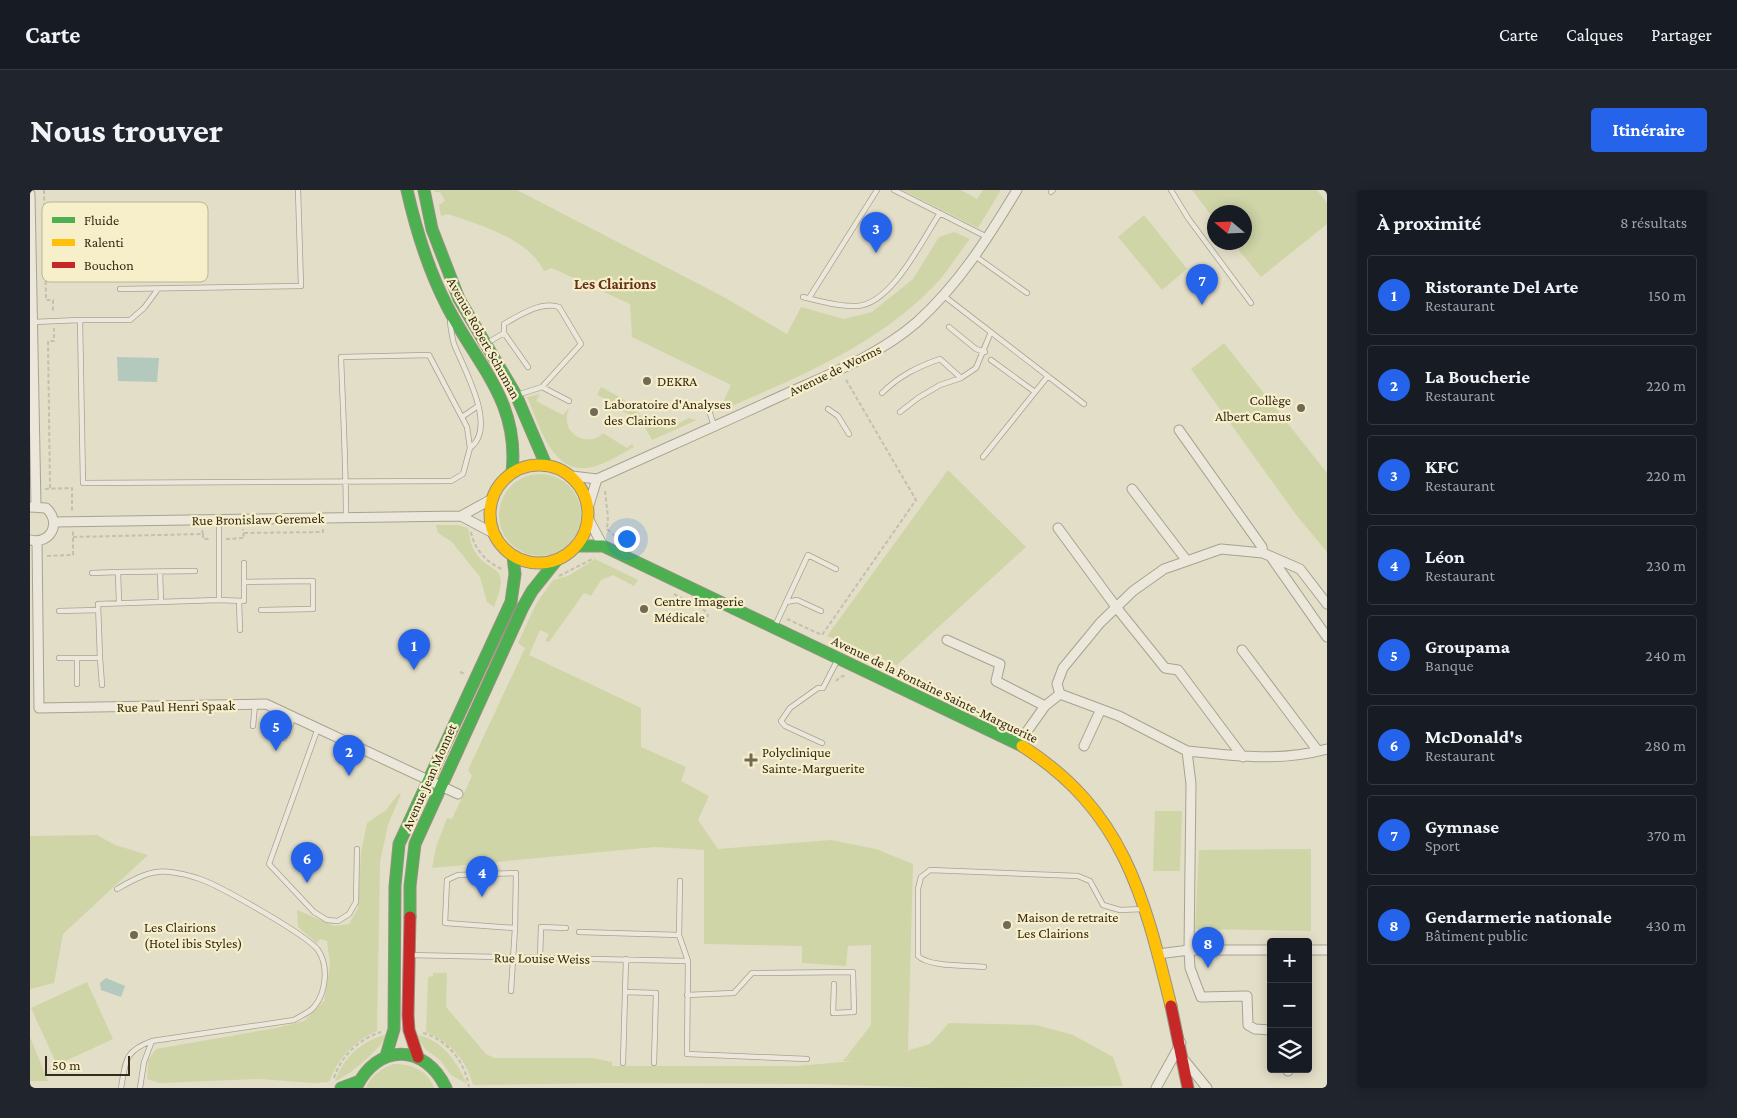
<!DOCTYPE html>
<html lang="fr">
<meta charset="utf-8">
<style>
body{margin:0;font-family:"Crimson Pro",serif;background:#20242c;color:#f1f3f6}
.controls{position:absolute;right:15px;bottom:15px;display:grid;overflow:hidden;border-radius:5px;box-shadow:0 2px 12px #0003}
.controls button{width:45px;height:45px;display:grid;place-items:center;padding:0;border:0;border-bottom:1px solid #363941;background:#171b24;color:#f1f3f6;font:25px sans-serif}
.compass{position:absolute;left:1177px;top:15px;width:45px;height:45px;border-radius:50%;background:#171b24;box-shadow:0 2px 12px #0003;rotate:289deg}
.scale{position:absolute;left:15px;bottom:12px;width:85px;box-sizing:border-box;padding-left:5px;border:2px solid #362a1a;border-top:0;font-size:14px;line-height:18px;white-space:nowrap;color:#362a1a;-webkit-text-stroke:4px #f7efca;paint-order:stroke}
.you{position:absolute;left:596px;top:348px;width:18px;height:18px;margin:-12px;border:4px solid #fff;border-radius:50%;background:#1a73e8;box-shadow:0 0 0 8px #1a73e833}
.badge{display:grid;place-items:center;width:32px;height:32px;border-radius:50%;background:#2563eb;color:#fff;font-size:16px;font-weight:700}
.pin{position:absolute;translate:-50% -41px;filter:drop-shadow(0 1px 2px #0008)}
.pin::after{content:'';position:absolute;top:26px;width:18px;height:15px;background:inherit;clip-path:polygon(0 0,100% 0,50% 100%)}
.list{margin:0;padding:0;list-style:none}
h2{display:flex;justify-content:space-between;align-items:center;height:65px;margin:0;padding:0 20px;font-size:21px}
h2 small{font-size:16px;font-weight:400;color:#9ea1a6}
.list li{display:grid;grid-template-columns:32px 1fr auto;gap:15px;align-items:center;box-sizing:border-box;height:80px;margin:0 10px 10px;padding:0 10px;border:1px solid #363941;border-radius:5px}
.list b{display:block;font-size:19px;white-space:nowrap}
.list p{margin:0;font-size:16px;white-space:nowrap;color:#9ea1a6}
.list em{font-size:16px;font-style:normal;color:#9ea1a6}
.icon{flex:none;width:28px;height:28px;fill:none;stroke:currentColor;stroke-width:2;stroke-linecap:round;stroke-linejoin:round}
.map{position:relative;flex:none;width:1297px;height:898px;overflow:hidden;border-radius:5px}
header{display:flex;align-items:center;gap:30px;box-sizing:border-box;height:70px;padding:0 25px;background:#171b24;border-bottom:1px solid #363941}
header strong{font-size:24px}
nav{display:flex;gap:28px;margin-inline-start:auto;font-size:18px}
.intro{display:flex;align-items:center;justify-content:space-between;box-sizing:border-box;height:120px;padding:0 30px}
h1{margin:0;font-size:35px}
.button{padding:12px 22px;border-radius:5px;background:#2563eb;color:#fff;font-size:18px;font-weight:700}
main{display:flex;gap:30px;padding:0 30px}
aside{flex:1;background:#171b24;border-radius:5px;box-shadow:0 2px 12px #0003}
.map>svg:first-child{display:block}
</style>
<header>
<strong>Carte</strong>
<nav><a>Carte</a><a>Calques</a><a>Partager</a></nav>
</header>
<div class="intro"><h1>Nous trouver</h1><a class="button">Itinéraire</a></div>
<main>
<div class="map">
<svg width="1297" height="898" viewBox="0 0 1297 898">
<rect width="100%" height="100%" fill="#e3dec7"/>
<path fill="#d0d5a8" d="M 404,0 L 487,0 L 692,106 L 757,144 L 771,117 L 814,129 L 842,122 L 883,89 L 909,47 L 924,42 L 940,49 C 928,64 917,83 903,97 C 845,157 762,190 687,222 L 685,215 L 693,212 L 701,195 L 602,147 L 600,114 L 522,78 L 514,81 C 499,49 450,35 418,24 L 411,26 L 409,15 L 415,11 L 410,2 L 405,2 Z
M 872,0 L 931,0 L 947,9 L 953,0 L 971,0 L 948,38 Z
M 1162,0 L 1287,0 L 1297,13 L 1297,34 L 1231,87 L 1203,53 L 1214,52 L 1214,22 L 1184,22 L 1184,29 Z
M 1114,25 L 1157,79 L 1132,100 L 1088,47 Z
M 1194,153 L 1297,283 L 1297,362 L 1267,326 L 1161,179 Z
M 571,197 L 595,210 L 610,225 L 638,239 L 659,228 L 667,230 L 622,250 L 610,229 L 587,219 L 586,214 L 567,205 Z
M 510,204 L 506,211 L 533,225 L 539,218 C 538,222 536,227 537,230 C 537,248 562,256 573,243 L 597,258 L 602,254 L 604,257 C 591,264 576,274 562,277 C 522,287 509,233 497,207 Z
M 918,280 L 996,357 L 867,475 L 797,446 Z
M469 325a41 41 0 1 1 82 0a41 41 0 1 1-82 0Z
M 406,335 L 427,335 L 438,338 C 440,345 440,352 443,358 C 458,388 483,369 464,417 L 457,412 L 450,387 L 422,352 L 408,343 Z
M 565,369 L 608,390 L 604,396 L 583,385 L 571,390 L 561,406 L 554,403 L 519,452 L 515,451 L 519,444 L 510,440 L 499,465 L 611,518 L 611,557 L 656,577 L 651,591 L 679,606 L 668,630 L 688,659 L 801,650 L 846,659 L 883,674 L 878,860 L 870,863 L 900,854 L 919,833 L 1006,835 L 1043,845 L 1083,867 L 1093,896 L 915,898 L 781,894 L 578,893 L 443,895 C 437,870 420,852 396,842 L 398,787 L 403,786 L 403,783 L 417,783 L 416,817 L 456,864 L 464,868 L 563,868 L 582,872 L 582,876 L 766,876 L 824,871 L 813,871 L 841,835 L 841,755 L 818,756 L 816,776 L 772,773 L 772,756 L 674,754 L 674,660 L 625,657 L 402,678 L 406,657 L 417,628 L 422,629 L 442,586 L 438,580 L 495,458 L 488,453 L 506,414 L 523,390 L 538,386 Z
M 369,603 L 371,604 L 358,635 L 350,672 L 347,841 C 324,851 308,868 299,892 L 285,893 L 229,889 L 130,893 L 117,889 L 118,870 L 126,859 L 246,838 L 274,831 L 294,811 L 300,775 L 297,751 L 290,749 L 287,753 L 268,737 L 267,720 L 305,736 L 319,734 L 328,718 L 331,663 L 337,633 L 356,620 Z
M 1125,621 L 1152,621 L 1150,681 L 1123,681 Z
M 67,645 L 85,655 L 118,665 L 33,744 L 24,793 L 0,799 L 0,646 Z
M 1281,659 L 1281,741 L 1165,739 L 1169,660 Z
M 57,792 L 83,849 L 27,875 L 1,818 Z
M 358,844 C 353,856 317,888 305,891 C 314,866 333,850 358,844 Z
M 386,844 C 413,851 426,870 437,894 L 421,885 L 410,870 L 395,859 Z
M 0,847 L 18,891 L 0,891 Z
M 364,874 C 381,874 398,880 404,898 L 336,898 C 341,885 352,878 364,874 Z"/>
<path fill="#b3c9be" d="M 87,167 L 129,168 L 127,192 L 88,191 Z
M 76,788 L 95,796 L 91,807 L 71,800 L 70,793 Z"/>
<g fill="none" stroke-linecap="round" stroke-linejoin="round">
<g stroke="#a8a291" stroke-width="6">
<path id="lane" d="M 864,0 L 957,47
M 1141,0 L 1158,28 L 1221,113
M 1021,2 L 1023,0
M 945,66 L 997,103
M 90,99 L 271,96 L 268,0
M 914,106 L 1054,214
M 773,107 C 790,111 809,117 827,116 C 862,114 892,50 910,23
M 779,108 L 847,0
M 50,130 L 100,130 L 114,118 L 128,99
M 4,132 L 50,130 L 53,293 L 421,291 L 433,284 L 440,258 L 437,237 L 399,165 L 311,167 C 313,221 316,274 316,328
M 420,132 C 421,139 422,147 424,154 C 434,180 468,237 440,258
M 919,137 L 946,159 L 955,162
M 474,143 L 474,134 C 490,125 511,111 529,117 L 551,154 L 512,197
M 457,153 L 474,143 L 498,177
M 961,170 L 1005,202
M 852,203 C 869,186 887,177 910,169 L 931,188
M 487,205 L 512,197 L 539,211
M 677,214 L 684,236
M 798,219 L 808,226 L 819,244
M 870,222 L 888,208 L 910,195 L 931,188 L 946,178 L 961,142
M 432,227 L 448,216
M 953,267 L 1018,186
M 130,382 L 131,412
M 62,383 L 88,382
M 214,392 L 283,391 L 283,419 L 231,420
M 189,410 L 214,411 L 214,373
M 209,411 L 210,440
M 756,412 L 767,410 L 791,421
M 89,413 L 88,382 L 165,381
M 29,421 L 68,420
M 745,436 L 778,365 L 806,379
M 29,468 L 70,468 L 68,414 L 189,410 L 189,330
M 47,468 L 47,494
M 70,468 L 72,495
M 223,536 L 225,514
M 288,538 L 239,674 L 284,722 L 297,730 L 308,731 L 319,724 L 326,712 L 327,659
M 254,548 L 264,527
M 792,553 L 755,536 L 751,531 L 760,518 L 788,498 L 793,498 L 808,469
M 650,691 L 649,745 L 658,771 L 657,864 L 777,869
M 87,699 C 103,690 121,679 140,682 C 150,683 161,686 170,689 C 190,696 277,745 288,760 C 299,776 296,803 284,817 C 279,823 270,826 264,830 L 122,851 C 94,861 96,871 91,898
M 549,742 L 649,745
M 379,765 L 658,771
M 510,768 L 511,737 L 536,738
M 954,777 C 937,775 899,777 888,766 L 888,699 L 891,687 L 900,680 L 1048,686 L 1060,691 L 1073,715 L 1090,720 L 1113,719
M 481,801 L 485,738 L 486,683 L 428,685 L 417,690 L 415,733 L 485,738
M 595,802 L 626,803 L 624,873
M 657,805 L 704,803 L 722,783 L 823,782 L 824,822 L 803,823 L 804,794
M 593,873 L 596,769
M 110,898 L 114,872 L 122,851"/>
</g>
<g stroke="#a8a291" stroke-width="11">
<path id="street" d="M 0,4 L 6,316
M 1149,240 L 1232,357 L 1233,363
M 542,286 L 567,289 C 629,261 690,234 751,206 C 797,185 848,166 887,132 C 929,94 958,48 987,0
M 1102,299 L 1157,371
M 559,315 L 567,289
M 431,326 L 462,309
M 559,330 L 573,356
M 24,332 L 431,326 L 463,343
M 1028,338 L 1086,417 L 1135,478 L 1148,480 L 1213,567
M 0,350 C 21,355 32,332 16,318 L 0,317
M 7,351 L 9,518 L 236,514 L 428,604
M 1241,367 L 1297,447
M 917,450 L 970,474 L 966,491 L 1015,516
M 1212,460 L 1288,561
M 988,554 L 1015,516 L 1030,504
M 1054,556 L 1071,519
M 1157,561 C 1204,566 1250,572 1297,559
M 1278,760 L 1297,760
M 1128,764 L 1159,760 L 1241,760
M 1241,840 L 1225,839 L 1218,835 L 1217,806 L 1171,807 L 1160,778 L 1159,760 L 1161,594 L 1157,561 L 1089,526 L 1030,504 L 1027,494 L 1033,478 L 1070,433 L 1103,401 L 1134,379 L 1157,371 L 1191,359 L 1233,363 L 1270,379 L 1297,414
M 1155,871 L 1177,898
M 1258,879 L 1258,881
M 1126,898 L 1151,853"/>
</g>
<g stroke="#979181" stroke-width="13">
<path id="fast" d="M 377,0 C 386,40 398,79 417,116 C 447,175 490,211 482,283
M 394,0 L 402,39 L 429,109 L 486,205 L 516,275
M 548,356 L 573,356 L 992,556
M 380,727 L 380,696 L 385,654 L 493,417 L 502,401 L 526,371
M 356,866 L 364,839 L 365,696 L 369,654 L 481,412 L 485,384 L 483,366
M 311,898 L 327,892
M 326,898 C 347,853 395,853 416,898"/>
</g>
<g stroke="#979181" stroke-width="13">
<path id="slow" d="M460 324a49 49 0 1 1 98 0a49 49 0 1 1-98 0Z
M 992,556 C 1094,621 1114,706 1141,816"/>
</g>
<g stroke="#979181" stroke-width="13">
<path id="jam" d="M 380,727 L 378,825 L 379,840 L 388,867
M 1141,816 L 1158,898"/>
</g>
<path stroke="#c3bfb1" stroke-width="2" stroke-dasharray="4 2.5" stroke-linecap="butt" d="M 14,0 L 16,110 L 23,110 L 23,123
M 20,298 L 18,151 L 24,151 L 24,138
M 15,299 L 42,298 L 42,321
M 575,301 L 578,327 L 577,340
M 577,339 L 588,349
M 441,342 C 444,359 457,373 472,379
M 214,343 L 293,342 L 293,339
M 173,344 L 173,349 L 181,349
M 43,347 L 173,344 L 172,339
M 196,349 L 214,348 L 213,339
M 17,366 L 43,365 L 43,341
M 529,386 L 564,368
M 644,404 L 674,420 L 678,425 L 676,433
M 757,429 L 792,445 L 886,310 L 815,188
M 854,476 L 873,486
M 430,482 L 435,484
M 874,484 L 902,498
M 806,491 L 810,487 L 817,485
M 393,843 C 418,850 435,872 439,897
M 304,888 C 311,866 329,849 351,842"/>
<use href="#lane" stroke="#ebe7da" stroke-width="4.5"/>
<use href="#street" stroke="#ebe7da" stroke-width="9"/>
<use href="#fast" stroke="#4caf50" stroke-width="11"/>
<use href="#slow" stroke="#ffc107" stroke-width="11"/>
<use href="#jam" stroke="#c62828" stroke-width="11"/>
</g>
<g fill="#736957" stroke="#f7efca" stroke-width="2">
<circle cx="617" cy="191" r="5"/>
<circle cx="1271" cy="218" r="5"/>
<circle cx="564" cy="222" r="5"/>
<circle cx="614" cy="419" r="5"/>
<path d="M718.5 562.5h5v5h5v5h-5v5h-5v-5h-5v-5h5z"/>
<circle cx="977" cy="735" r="5"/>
<circle cx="104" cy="745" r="5"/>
</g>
<g text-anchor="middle" stroke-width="4.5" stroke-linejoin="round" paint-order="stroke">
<g font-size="14" fill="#362a1a" stroke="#f7efca">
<text transform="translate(454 148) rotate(61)" y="5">Avenue Robert Schuman</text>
<text transform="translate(805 180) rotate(-26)" y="5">Avenue de Worms</text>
<text transform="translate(228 329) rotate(-1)" y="5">Rue Bronislaw Geremek</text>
<text transform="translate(905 499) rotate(26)" y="5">Avenue de la Fontaine Sainte-Marguerite</text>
<text transform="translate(146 516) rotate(-1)" y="5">Rue Paul Henri Spaak</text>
<text transform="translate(399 587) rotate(-66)" y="5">Avenue Jean Monnet</text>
<text transform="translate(512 768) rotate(1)" y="5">Rue Louise Weiss</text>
</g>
<g font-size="14" fill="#362a1a" stroke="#f7efca" text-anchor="start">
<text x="627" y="196">DEKRA</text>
<text x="1261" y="215" text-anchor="end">Collège<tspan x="1261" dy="16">Albert Camus</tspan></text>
<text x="574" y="219">Laboratoire d'Analyses<tspan x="574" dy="16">des Clairions</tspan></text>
<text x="624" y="416">Centre Imagerie<tspan x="624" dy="16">Médicale</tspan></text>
<text x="732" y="567">Polyclinique<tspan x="732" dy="16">Sainte-Marguerite</tspan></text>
<text x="987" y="732">Maison de retraite<tspan x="987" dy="16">Les Clairions</tspan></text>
<text x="114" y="742">Les Clairions<tspan x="114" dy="16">(Hotel ibis Styles)</tspan></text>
</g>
<g font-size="15" font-weight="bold" fill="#653017" stroke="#f7efca">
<text x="585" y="99">Les Clairions</text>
</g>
</g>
<rect x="12" y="12" width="166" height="80" rx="8" fill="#f7efca" stroke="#bdb495" stroke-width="1"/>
<rect x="22" y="27" width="23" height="6" fill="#4caf50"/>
<rect x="22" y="49" width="23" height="7" fill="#ffc107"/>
<rect x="22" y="72" width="23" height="6" fill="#c62828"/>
<g font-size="14" fill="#362a1a">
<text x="54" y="35">Fluide</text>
<text x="54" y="57">Ralenti</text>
<text x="54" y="80">Bouchon</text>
</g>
</svg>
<div class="controls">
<button>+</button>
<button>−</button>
<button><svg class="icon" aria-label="layers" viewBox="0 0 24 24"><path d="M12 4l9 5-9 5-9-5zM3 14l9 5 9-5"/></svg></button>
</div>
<svg class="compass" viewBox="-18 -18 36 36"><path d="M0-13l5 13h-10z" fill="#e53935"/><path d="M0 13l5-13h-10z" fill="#9ea1a6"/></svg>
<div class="scale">50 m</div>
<div class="you"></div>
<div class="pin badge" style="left:384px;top:480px">1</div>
<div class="pin badge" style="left:319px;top:586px">2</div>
<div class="pin badge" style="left:846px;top:63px">3</div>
<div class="pin badge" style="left:452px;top:707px">4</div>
<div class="pin badge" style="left:246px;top:561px">5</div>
<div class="pin badge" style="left:277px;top:693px">6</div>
<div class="pin badge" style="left:1172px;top:115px">7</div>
<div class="pin badge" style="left:1178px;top:778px">8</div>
</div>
<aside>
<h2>À proximité<small>8 résultats</small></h2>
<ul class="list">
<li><span class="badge">1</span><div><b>Ristorante Del Arte</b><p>Restaurant</p></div><em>150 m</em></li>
<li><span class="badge">2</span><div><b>La Boucherie</b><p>Restaurant</p></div><em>220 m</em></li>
<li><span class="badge">3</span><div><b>KFC</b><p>Restaurant</p></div><em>220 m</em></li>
<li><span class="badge">4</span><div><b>Léon</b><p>Restaurant</p></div><em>230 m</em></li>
<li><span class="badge">5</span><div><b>Groupama</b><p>Banque</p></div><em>240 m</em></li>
<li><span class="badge">6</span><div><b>McDonald's</b><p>Restaurant</p></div><em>280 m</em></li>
<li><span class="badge">7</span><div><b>Gymnase</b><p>Sport</p></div><em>370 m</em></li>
<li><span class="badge">8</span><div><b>Gendarmerie nationale</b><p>Bâtiment public</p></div><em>430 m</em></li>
</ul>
</aside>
</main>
